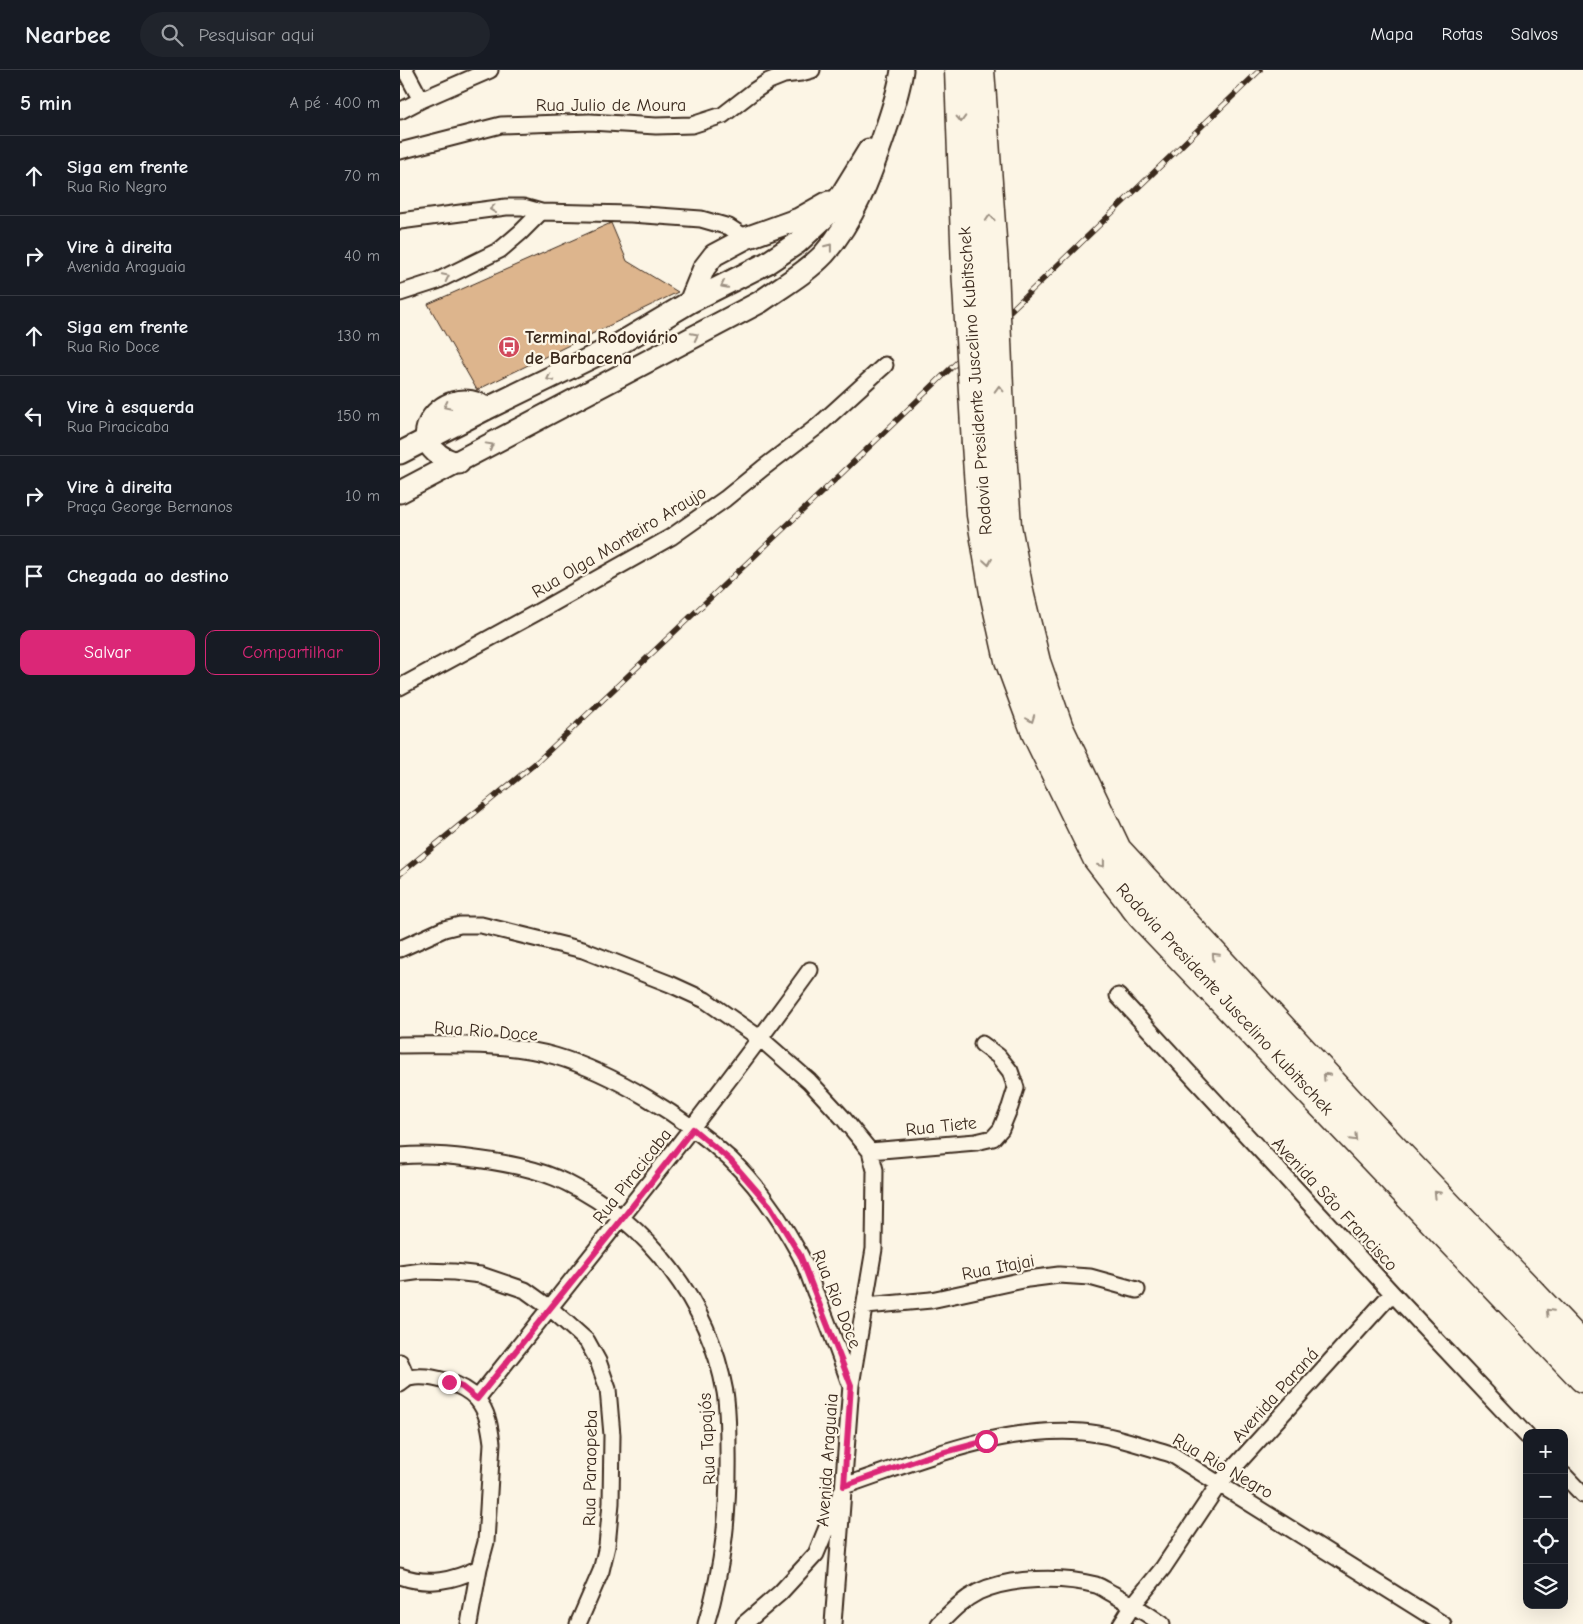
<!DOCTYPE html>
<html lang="pt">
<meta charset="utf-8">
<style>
body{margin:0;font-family:"Comic Neue",sans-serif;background:#20242c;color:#f1f3f6}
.controls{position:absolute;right:15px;bottom:15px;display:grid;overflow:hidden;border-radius:10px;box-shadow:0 5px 20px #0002}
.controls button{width:45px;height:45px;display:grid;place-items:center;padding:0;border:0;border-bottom:1px solid #363941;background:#171b24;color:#f1f3f6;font:25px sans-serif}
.stop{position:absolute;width:15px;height:15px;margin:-11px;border:4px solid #db2777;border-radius:50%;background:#fff}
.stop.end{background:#db2777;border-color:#fff;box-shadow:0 1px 5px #0008}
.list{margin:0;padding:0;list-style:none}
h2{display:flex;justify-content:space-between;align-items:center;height:65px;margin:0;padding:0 20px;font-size:21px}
h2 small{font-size:16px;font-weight:400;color:#9ea1a6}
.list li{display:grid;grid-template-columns:32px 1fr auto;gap:15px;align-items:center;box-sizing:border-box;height:80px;padding:0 20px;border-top:1px solid #363941}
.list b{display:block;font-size:19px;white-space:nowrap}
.list p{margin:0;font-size:16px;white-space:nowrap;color:#9ea1a6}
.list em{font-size:16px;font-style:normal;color:#9ea1a6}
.actions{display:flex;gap:10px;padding:15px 20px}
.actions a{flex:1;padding:11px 0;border:1px solid #db2777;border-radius:10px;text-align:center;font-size:18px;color:#db2777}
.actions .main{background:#db2777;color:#fff}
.icon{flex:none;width:28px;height:28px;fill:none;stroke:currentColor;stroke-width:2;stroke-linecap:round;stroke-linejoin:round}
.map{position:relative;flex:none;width:1183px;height:1554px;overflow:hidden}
header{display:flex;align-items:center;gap:30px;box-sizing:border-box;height:70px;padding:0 25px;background:#171b24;border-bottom:1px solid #363941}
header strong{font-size:24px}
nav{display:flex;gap:28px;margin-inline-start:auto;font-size:18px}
.search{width:350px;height:45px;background:#20242c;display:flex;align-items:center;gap:12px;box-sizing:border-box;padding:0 18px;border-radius:28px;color:#9ea1a6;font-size:19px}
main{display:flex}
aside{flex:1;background:#171b24}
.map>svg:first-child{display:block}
</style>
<header>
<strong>Nearbee</strong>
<div class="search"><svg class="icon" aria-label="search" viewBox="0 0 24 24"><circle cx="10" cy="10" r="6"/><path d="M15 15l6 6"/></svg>Pesquisar aqui</div>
<nav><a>Mapa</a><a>Rotas</a><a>Salvos</a></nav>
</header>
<main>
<aside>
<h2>5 min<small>A pé · 400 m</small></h2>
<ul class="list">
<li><svg class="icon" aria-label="ahead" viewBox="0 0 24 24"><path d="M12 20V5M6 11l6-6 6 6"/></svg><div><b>Siga em frente</b><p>Rua Rio Negro</p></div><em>70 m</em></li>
<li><svg class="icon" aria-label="right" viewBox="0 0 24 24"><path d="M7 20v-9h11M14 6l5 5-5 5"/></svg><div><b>Vire à direita</b><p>Avenida Araguaia</p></div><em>40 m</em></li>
<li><svg class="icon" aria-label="ahead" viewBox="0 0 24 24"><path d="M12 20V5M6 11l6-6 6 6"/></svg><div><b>Siga em frente</b><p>Rua Rio Doce</p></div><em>130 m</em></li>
<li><svg class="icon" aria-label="left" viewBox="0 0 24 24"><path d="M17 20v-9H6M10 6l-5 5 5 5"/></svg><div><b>Vire à esquerda</b><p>Rua Piracicaba</p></div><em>150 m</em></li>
<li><svg class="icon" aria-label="right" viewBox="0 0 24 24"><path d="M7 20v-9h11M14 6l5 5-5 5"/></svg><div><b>Vire à direita</b><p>Praça George Bernanos</p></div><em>10 m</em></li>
<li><svg class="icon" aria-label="arrive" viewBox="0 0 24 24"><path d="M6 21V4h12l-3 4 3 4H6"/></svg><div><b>Chegada ao destino</b></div></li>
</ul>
<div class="actions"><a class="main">Salvar</a><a>Compartilhar</a></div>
</aside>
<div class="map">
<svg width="1183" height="1554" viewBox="0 0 1183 1554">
<rect width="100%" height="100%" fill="#fcf5e5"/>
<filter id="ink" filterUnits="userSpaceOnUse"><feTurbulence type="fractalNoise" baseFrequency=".02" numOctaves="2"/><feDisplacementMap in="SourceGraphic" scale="10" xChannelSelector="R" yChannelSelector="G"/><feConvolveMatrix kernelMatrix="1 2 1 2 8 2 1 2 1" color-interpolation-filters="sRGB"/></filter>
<g filter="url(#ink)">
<path fill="#ddb58d" stroke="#3b2a1e" d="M 211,153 L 227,191 L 278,222 L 77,320 L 28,234 Z"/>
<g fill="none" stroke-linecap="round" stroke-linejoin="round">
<g stroke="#3b2a1e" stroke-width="19">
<path id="minor" d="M 5,0 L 21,30
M 0,41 L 21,30 L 90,0
M 0,81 L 101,55 L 190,52 L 256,56 L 292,55 L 323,45 L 354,21 L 369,11 L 384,5 L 401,3 L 412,0
M 0,151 L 106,137 L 123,137 L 141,142 L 231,144 L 301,149 L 329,157 L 346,168
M 0,223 L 37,211 L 100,180 L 121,162 L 141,142
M 0,617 L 136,543 L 271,467 L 325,429 L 363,398 L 418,356 L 485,295
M 0,879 L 44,859 L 60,855 L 81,855 L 183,880 L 270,914 L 305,930 L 361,969 L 409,1011 L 443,1048 L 470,1081 L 475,1100 L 474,1179 L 451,1315 L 433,1554
M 718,926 L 992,1223 L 1127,1366
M 0,975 C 48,975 109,972 155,986 C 213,1003 285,1047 330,1089 C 357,1115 381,1150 399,1183 C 406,1195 410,1209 415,1222 C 428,1252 439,1283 450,1314
M 470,1081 L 576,1072 L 593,1068 L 601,1059 L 610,1037 L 616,1018 L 610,1001 L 598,986 L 582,974
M 0,1086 C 23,1084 45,1085 68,1088 C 101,1092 137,1098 167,1113 C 248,1153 309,1232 325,1322 C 328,1340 328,1360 328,1379 C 329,1440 324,1495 306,1554
M 0,1204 L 22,1201 L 54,1202 L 81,1205 L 125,1220 L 150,1238 L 187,1271 L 198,1291 L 208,1319 L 212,1365 L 211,1433 L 207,1476 L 201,1501 L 178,1554
M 466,1236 L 531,1230 L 628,1209 L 659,1205 L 690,1207 L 737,1220
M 0,1292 L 7,1308
M 0,1314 C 3,1312 6,1309 9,1308 C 29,1303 64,1314 77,1329 C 88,1342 90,1358 92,1373 L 86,1472 L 79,1498 C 53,1511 28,1516 0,1506
M 77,1329 C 190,1187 304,1047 410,900
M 1164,1405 L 1183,1425
M 69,1554 L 79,1498
M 344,1554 L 380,1523 L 416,1484 L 444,1416 C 520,1390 600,1356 682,1362 C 711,1364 743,1376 771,1384 L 1043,1554
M 539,1554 C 551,1542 562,1530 578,1522 C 610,1507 662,1506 696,1515 C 702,1517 707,1521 713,1524 C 730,1533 746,1543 762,1554
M 721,1554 L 733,1535 L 763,1498 L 819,1414 L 992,1223"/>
</g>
<g stroke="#3b2a1e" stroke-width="25">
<path id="secondary" d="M 290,232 L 304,198 L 314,185 L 346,168 L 399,149 L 429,132
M 0,383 L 86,339 L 219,274 L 290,232 L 367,193 L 397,173 L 426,146 L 442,124 L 469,80
M 59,393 C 43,390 34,383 26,370 C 26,365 27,358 29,354 C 38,333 68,323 86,339
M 0,422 L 360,232 C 381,217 406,203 424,184 C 455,149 470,106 485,62 C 492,41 499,22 502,0"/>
</g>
<g stroke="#3b2a1e" stroke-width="31">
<path id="motorway" d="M 559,0 L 566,198
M 580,0 L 594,197
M 601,367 L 607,456 L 620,526 L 636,592 L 659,658 L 717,780 L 971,1055 L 1183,1277
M 576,374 L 581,445 L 594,523 L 609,590 L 636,663 L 697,788 L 741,845 L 1183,1308"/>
</g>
<use href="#minor" stroke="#fcf5e5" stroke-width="15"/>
<use href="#secondary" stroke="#fcf5e5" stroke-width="21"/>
<use href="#motorway" stroke="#fcf5e5" stroke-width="28"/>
<g stroke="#3b2a1e" stroke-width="5.5">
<path id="rail" d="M 0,804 L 137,692 L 439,406 L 860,0"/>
</g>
<use href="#rail" stroke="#fcf5e5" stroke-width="4" stroke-dasharray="11" stroke-linecap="butt"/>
<g stroke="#3b2a1e" stroke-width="31" stroke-linecap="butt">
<path id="motorway-bridge" d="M 594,197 L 601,367
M 566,198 L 576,374"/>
</g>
<use href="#motorway-bridge" stroke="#fcf5e5" stroke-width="28"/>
</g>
<defs><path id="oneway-chevron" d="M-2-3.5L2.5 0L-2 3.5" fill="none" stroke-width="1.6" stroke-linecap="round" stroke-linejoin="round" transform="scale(1.25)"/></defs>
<g stroke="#9c9082">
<use href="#oneway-chevron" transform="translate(561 49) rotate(88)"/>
<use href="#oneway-chevron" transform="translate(93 139) rotate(173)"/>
<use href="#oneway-chevron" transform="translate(590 148) rotate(-94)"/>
<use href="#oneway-chevron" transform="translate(429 177) rotate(-52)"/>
<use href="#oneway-chevron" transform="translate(46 207) rotate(-26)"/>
<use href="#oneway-chevron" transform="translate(324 215) rotate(153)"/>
<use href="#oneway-chevron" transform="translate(295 266) rotate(-27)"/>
<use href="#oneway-chevron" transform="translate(150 308) rotate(154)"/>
<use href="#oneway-chevron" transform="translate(599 319) rotate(-92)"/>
<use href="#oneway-chevron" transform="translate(47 336) rotate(154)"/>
<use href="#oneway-chevron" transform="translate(90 376) rotate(-29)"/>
<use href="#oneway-chevron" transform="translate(588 492) rotate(81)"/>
<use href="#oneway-chevron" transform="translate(631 649) rotate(69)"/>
<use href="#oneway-chevron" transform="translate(702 794) rotate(52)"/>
<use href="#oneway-chevron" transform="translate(815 886) rotate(-133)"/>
<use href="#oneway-chevron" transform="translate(926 1006) rotate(-133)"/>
<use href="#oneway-chevron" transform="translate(954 1068) rotate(46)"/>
<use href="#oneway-chevron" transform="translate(1037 1124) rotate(-134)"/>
<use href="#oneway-chevron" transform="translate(1149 1242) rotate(-134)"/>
</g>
</g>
<g fill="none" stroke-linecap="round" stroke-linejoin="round" filter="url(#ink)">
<path stroke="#db2777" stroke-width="6" d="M 49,1312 L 62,1317 L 77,1329 L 223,1148 L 293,1059 L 330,1090 L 370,1136 L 400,1185 L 451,1315 L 444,1416 L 523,1388 L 586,1371"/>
</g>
<defs>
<g id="bus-disc" transform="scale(1.125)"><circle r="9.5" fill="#d1495b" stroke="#fcf5e5"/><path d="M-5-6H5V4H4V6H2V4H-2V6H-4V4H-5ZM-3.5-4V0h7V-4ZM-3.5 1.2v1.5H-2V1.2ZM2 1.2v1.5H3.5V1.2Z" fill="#fff"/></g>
</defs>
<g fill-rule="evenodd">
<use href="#bus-disc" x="109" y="277"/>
</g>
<g text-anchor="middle" stroke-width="4.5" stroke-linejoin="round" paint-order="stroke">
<g font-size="18" fill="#3b2a1e" stroke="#fcf5e5">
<text x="211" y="41">Rua Julio de Moura</text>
<text transform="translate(575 311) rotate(-94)" y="6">Rodovia Presidente Juscelino Kubitschek</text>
<text transform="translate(219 472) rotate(-31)" y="6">Rua Olga Monteiro Araujo</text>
<text transform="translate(825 929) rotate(47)" y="6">Rodovia Presidente Juscelino Kubitschek</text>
<text transform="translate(86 961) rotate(4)" y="6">Rua Rio Doce</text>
<text transform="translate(541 1056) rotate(-6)" y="6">Rua Tiete</text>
<text transform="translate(232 1106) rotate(-52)" y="6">Rua Piracicaba</text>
<text transform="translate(935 1134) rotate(47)" y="6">Avenida São Francisco</text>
<text transform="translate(598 1197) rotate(-11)" y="6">Rua Itajai</text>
<text transform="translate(437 1229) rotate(68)" y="6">Rua Rio Doce</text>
<text transform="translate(875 1325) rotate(-48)" y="6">Avenida Paraná</text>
<text transform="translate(307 1369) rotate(-93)" y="6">Rua Tapajós</text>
<text transform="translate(427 1390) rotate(-86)" y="6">Avenida Araguaia</text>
<text transform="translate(823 1396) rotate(30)" y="6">Rua Rio Negro</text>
<text transform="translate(190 1398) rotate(-89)" y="6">Rua Paraopeba</text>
</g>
<g font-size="18" font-weight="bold" fill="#3b2a1e" stroke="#fcf5e5" text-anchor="start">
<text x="125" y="273">Terminal Rodoviário<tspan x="125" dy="21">de Barbacena</tspan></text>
</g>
</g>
</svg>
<div class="controls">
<button>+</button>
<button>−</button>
<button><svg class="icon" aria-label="locate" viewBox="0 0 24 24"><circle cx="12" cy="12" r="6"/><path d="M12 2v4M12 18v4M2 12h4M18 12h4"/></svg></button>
<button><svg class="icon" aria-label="layers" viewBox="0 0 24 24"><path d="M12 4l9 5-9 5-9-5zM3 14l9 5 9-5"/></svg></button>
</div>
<div class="stop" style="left:586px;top:1371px"></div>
<div class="stop end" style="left:49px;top:1312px"></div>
</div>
</main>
